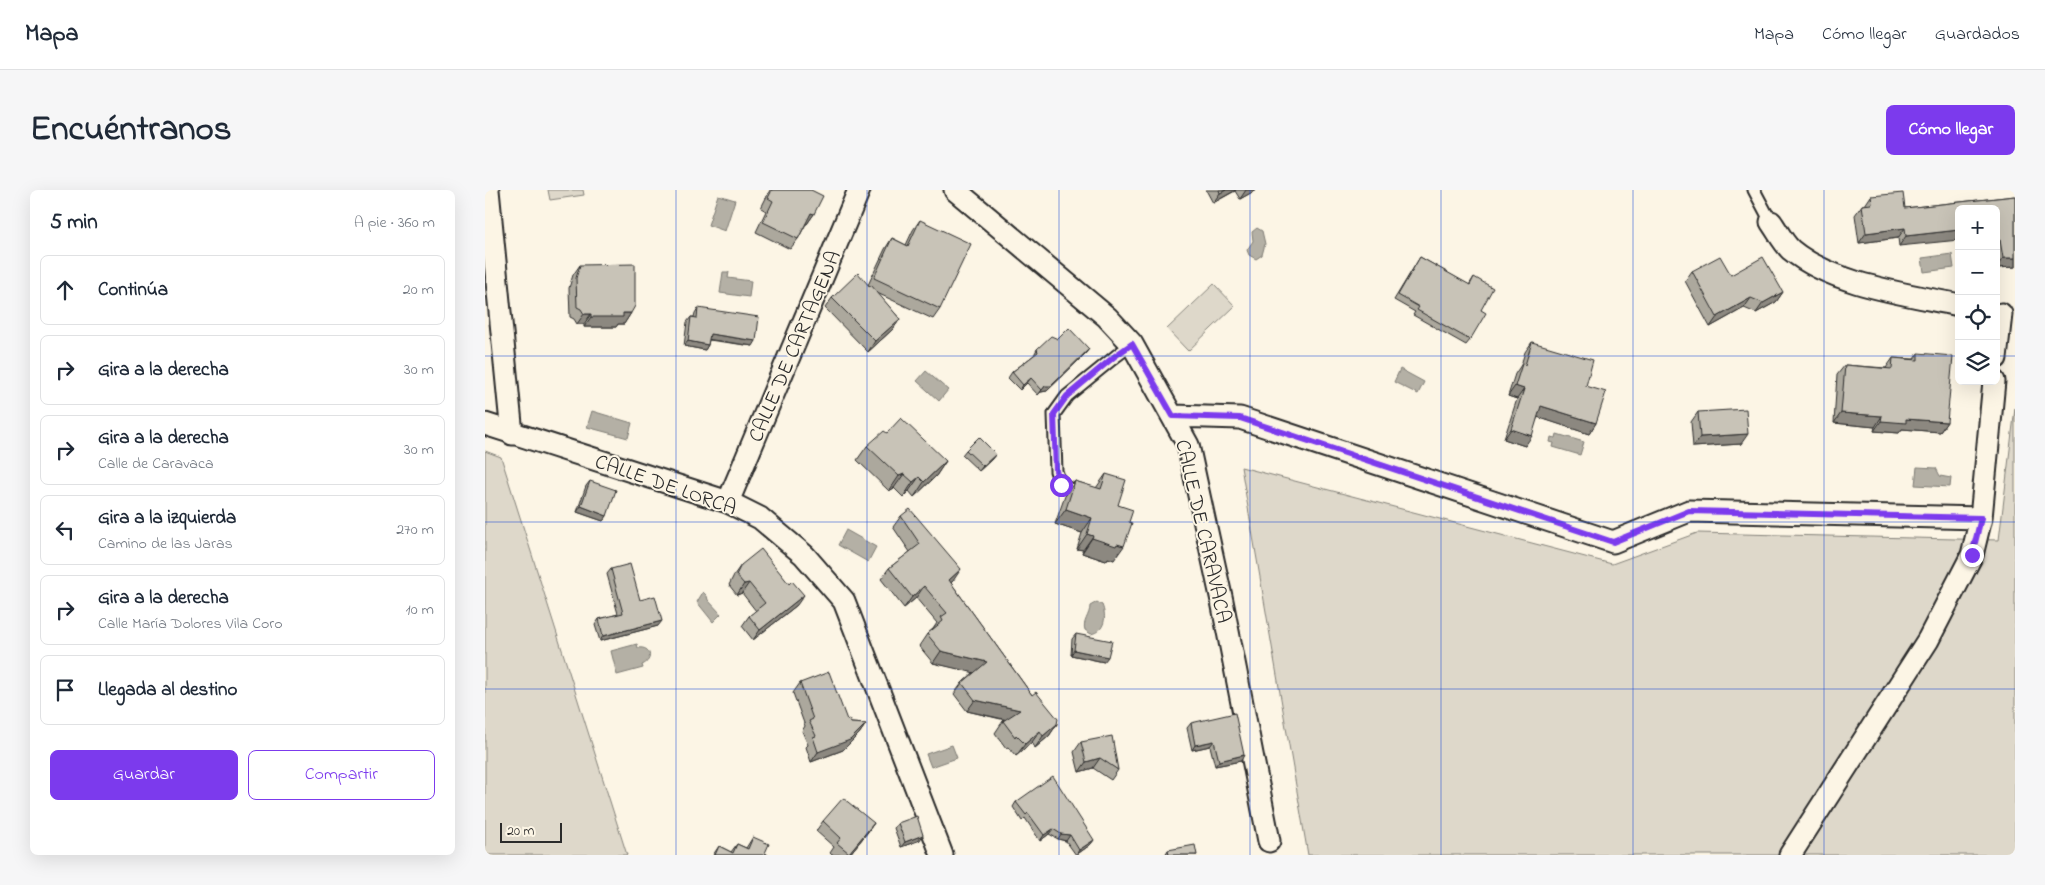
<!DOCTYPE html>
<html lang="es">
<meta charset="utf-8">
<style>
body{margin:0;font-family:"Indie Flower",sans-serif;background:#f6f6f7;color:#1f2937}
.controls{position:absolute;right:15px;top:15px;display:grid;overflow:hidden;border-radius:8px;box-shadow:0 5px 20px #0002}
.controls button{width:45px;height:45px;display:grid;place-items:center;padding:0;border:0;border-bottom:1px solid #e0e1e3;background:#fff;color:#1f2937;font:25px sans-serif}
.scale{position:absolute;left:15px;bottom:12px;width:62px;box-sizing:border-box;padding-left:5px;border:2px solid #2b2b2b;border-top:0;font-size:14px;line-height:18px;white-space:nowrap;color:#2b2b2b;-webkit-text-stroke:4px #fcf5e5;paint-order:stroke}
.stop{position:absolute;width:15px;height:15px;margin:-11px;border:4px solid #7c3aed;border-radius:50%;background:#fff}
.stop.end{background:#7c3aed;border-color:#fff;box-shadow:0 1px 5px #0008}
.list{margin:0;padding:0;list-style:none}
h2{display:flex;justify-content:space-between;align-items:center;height:65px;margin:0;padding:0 20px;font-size:21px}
h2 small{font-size:16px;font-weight:400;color:#747a83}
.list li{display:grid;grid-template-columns:32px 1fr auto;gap:15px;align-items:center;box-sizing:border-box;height:70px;margin:0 10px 10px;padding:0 10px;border:1px solid #e0e1e3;border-radius:8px}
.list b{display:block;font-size:19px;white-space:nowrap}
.list p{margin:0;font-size:16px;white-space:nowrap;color:#747a83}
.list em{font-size:16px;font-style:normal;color:#747a83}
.actions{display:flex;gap:10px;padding:15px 20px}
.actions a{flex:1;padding:11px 0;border:1px solid #7c3aed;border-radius:8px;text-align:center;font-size:18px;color:#7c3aed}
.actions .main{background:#7c3aed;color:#fff}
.icon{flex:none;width:28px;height:28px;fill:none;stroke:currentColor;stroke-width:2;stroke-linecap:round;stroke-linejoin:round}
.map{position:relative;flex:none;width:1530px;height:665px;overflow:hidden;border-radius:8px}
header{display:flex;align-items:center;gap:30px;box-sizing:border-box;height:70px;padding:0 25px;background:#fff;border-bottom:1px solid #e0e1e3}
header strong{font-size:24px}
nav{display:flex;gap:28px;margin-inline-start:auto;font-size:18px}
.intro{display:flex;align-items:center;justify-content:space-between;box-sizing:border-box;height:120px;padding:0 30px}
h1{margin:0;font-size:35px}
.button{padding:12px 22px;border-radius:8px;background:#7c3aed;color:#fff;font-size:18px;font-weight:700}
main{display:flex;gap:30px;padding:0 30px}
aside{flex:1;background:#fff;border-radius:8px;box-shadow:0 5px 20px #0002}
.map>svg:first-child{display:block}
</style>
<header>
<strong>Mapa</strong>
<nav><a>Mapa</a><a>Cómo llegar</a><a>Guardados</a></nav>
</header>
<div class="intro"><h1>Encuéntranos</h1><a class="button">Cómo llegar</a></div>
<main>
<aside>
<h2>5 min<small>A pie · 360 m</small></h2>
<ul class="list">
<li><svg class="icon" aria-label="ahead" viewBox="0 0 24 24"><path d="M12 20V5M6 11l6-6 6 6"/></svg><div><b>Continúa</b></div><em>20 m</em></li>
<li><svg class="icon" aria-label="right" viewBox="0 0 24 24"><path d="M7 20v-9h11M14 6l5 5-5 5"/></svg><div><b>Gira a la derecha</b></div><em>30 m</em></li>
<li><svg class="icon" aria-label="right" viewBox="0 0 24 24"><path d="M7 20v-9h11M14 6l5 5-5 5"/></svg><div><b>Gira a la derecha</b><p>Calle de Caravaca</p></div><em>30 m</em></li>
<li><svg class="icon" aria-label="left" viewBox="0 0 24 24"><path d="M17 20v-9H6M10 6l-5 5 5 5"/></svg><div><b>Gira a la izquierda</b><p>Camino de las Jaras</p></div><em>270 m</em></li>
<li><svg class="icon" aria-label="right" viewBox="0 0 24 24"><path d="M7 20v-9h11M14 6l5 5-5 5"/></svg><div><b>Gira a la derecha</b><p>Calle María Dolores Vila Coro</p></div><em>10 m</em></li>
<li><svg class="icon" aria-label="arrive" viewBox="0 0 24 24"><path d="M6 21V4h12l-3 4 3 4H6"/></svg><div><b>Llegada al destino</b></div></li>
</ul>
<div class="actions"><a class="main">Guardar</a><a>Compartir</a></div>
</aside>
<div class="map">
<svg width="1530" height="665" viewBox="0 0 1530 665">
<rect width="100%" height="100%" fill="#fcf5e5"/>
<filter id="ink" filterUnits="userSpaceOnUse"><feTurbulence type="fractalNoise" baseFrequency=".02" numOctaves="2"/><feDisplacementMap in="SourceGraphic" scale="10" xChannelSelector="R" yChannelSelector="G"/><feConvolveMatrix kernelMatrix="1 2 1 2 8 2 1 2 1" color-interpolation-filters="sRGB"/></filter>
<g filter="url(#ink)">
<path fill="#ded8ca" stroke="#84827a" d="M 63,0 L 98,0 L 99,5 L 65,10 Z
M 729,94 L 750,116 L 703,161 L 682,139 Z
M 1530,218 L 1530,665 L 823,665 L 756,277 L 1127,374 L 1212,343 L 1514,350 Z
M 0,261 L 16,267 L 142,665 L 0,665 Z"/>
<path fill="#b4b0a5" stroke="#7d7b74" d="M 233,5 L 250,10 L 240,41 L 223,35 Z
M 772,38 L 777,41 L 780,54 L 777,65 L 771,69 L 764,65 L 762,60 L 768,51 L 767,42 Z
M 1467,64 L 1469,78 L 1439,82 L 1437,68 Z
M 238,82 L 244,82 L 243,88 L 266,91 L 264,107 L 235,103 Z
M 915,179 L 939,192 L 933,204 L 909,192 Z
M 441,181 L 463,200 L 454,211 L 432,191 Z
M 107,221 L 147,233 L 143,248 L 102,237 Z
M 1072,244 L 1099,252 L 1095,265 L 1068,257 L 1069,253 L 1065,252 L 1066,247 L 1071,248 Z
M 1432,277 L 1451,278 L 1455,286 L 1466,288 L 1465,297 L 1430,295 Z
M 361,340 L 391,357 L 383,372 L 353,355 Z
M 218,402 L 222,406 L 223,410 L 236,424 L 228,432 L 212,412 Z
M 612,412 L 617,415 C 622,427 620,441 606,444 L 600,440 C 597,432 605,425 605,416 Z
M 152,454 L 153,458 C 166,456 169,470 157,475 L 158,478 L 132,485 L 126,461 Z
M 467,555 L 472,568 L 446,577 L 441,564 Z"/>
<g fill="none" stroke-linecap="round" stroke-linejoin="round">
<g stroke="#2b2b2b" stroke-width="15">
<path id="lane" d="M 1269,0 L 1286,32
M 597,304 L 576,295 L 571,281 L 569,224 L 582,206 L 631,166 L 647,154"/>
</g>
<g stroke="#2b2b2b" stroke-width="25">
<path id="street" d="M 3,0 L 27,244
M 470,0 L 622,127 L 647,154 L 703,255 L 737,411 L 784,651
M 1286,32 C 1292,40 1298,53 1306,60 C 1348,95 1422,104 1474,115
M 1511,168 L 1516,124
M 688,226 L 755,228 L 1128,352 L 1204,321 L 1496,328
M 0,234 L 243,312 L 275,328 L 319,365 L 359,411 L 457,665
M 243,312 L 374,0
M 1305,665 L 1443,450 L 1487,365 L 1496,328 L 1509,191"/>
</g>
<use href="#lane" stroke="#fcf5e5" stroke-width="11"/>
<use href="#street" stroke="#fcf5e5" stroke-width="21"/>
</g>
<path fill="#aca89d" stroke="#2b2b2b" d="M 285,0 L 326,0 L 329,24 L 322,34 L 321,34 L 313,49 L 305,59 L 271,42 L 281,21 L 276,18 Z
M 721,0 L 771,0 L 755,9 L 750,1 L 728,13 Z
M 1386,6 L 1420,18 L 1530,6 L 1530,77 L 1511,78 L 1511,19 L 1414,56 L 1413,48 L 1374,53 L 1370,25 L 1377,15 L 1380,15 Z
M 435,30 L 455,119 L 448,129 L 392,103 L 415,129 L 408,139 L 383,162 L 340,118 L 347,108 L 383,95 L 400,59 L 407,48 L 421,55 L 428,40 Z
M 935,67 L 984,95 L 989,87 L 996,120 L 985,150 L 981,155 L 928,125 L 930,122 L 909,110 Z
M 95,75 L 146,123 L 139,134 L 133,134 L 131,137 L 99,137 L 99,134 L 92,134 L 89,129 L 85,127 L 84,98 L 88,85 Z
M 1207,81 L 1246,85 L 1298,102 L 1291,112 L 1271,123 L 1259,118 L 1225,137 L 1200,91 Z
M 213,118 L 268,156 L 224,150 L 223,155 L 220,160 L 199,156 L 202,132 L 206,127 L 209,127 L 210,123 Z
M 1047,152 L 1101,196 L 1111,233 L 1104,244 L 1053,227 L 1040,256 L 1019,249 L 1032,209 L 1023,206 L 1030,184 L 1036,175 L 1040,162 Z
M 552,159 L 604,159 L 600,164 L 562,201 L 556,202 L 553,205 L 542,193 L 535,200 L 523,188 L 527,182 L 549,165 Z
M 1433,163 L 1462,232 L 1455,242 L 1417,239 L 1414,243 L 1389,241 L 1390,237 L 1349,233 L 1352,185 L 1360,175 L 1401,178 L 1408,168 L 1429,169 Z
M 1213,222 L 1256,254 L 1208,257 L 1206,232 Z
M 382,256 L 461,271 L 451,286 L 429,307 L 424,301 L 418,307 L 409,298 L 404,301 L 372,270 Z
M 481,260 L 507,269 L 494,281 L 477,265 Z
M 621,284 L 633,315 L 629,370 L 623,368 L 621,371 L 597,363 L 598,360 L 592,359 L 597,343 L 570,334 L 580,306 L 590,291 L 611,298 Z
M 105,291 L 122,326 L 118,331 L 92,322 L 101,296 Z
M 416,326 L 468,391 L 466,393 L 547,505 L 572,534 L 564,546 L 550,558 L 547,552 L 531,566 L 523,557 L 521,558 L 510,543 L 518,531 L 520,530 L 482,521 L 469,504 L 477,493 L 489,482 L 448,473 L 434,456 L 442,444 L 448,439 L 452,433 L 431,408 L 419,418 L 396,389 L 404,378 L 425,362 L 408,337 Z
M 256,375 L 312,415 L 268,450 L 257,436 L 264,426 L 271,421 L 257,403 L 252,405 L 244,395 L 249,385 Z
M 126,379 L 155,410 L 173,436 L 115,451 L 110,435 L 114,429 L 133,424 L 122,384 Z
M 591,444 L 619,472 L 586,465 L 587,449 Z
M 315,493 L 362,530 L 366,533 L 381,534 L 374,544 L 358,560 L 326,572 L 321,557 L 323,555 L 317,541 L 320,536 L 308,503 Z
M 706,533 L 756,571 L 730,576 L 725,556 L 707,560 L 702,538 Z
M 596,552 L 633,580 L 626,590 L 608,578 L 594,582 L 589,562 Z
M 531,612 L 609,650 L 605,655 L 591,665 L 581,651 L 573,649 L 564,644 L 555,651 L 540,628 L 537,631 L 528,617 Z
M 338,631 L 389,633 L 382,643 L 364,665 L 347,665 L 345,663 L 349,657 L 331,641 Z
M 413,633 L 435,650 L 416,657 L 409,638 Z
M 268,647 L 280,663 L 283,665 L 228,665 L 234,656 L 246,662 L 252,654 L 261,658 Z
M 683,660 L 712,665 L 680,665 Z"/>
<path fill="#8c8880" stroke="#2b2b2b" d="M 741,0 L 751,0 L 728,13 L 735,3 Z
M 761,0 L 771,0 L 755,9 Z
M 326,23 L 329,24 L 322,34 L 319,33 Z
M 1420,38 L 1413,48 L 1374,53 L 1381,43 Z
M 1474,40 L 1474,50 L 1414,56 L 1421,46 Z
M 1511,50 L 1515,50 L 1511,56 Z
M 1518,68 L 1530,68 L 1530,77 L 1511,78 Z
M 1298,102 L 1291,112 L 1271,123 L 1278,113 Z
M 1266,108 L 1259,118 L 1225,137 L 1232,127 Z
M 138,123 L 146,123 L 139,134 L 133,134 L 131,137 L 99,137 L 106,127 Z
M 99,124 L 106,124 L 99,134 L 92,134 Z
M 415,129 L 408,139 L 383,162 L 390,151 Z
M 225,144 L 271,151 L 268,156 L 221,149 Z
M 203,151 L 223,155 L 220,160 L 199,156 Z
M 604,159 L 600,164 L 562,201 L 556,202 L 553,205 L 560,196 Z
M 546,188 L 542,193 L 535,200 L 538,195 Z
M 1030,196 L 1039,199 L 1032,209 L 1023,206 Z
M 1056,216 L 1111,233 L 1104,244 L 1049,226 Z
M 1356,223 L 1397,226 L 1390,237 L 1349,233 Z
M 1421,229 L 1462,232 L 1455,242 L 1417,239 L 1414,243 L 1389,241 L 1396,231 Z
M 1026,239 L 1047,246 L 1040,256 L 1019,249 Z
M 1263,244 L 1256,254 L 1208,257 L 1215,247 Z
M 511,264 L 507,269 L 494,281 L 498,276 Z
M 461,271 L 451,286 L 429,307 L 439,292 Z
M 419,284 L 409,298 L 404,301 L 414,286 Z
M 434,287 L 424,301 L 418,307 L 428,292 Z
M 96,316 L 122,326 L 118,331 L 92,322 Z
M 581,319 L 607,328 L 597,343 L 570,334 Z
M 602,344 L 608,346 L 598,360 L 592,359 Z
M 607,348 L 632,354 L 639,356 L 629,370 L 623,368 L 621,371 L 597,363 Z
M 476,379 L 468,391 L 455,401 L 464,390 Z
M 264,393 L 257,403 L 252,405 L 259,394 Z
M 439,396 L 431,408 L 419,418 L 427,407 Z
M 319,405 L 312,415 L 268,450 L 275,440 Z
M 177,431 L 173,436 L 115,451 L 118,446 Z
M 589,460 L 623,467 L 619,472 L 586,465 Z
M 456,461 L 502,472 L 494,484 L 448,473 Z
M 490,510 L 535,520 L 527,531 L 482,521 Z
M 381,534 L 374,544 L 358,560 L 326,572 L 333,562 Z
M 572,534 L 564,546 L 550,558 L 558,546 Z
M 555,541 L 547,552 L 531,566 L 540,554 Z
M 729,551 L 725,556 L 707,560 L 710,555 Z
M 759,565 L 756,571 L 730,576 L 734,571 Z
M 615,568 L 608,578 L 594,582 L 601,572 Z
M 389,633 L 382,643 L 364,665 L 362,665 Z
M 568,639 L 564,644 L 555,651 L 559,645 Z
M 576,644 L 585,645 L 581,651 L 573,649 Z
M 438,645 L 435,650 L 416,657 L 420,652 Z
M 609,650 L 605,655 L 591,665 L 594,660 Z"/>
<path fill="#c8c3b7" stroke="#2b2b2b" d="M 287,0 L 326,0 L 338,6 L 329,24 L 326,23 L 313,49 L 278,32 L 288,11 L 283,8 Z
M 734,0 L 741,0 L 735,3 Z
M 1418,3 L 1420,18 L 1530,6 L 1530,68 L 1518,68 L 1515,50 L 1511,50 L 1511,19 L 1474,19 L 1474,40 L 1421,46 L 1420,38 L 1381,43 L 1377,15 L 1387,14 L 1386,6 Z
M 435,30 L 486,54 L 455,119 L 389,88 L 407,48 L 423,56 Z
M 1235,66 L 1246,85 L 1278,67 L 1298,102 L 1278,113 L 1266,108 L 1232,127 L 1207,81 Z
M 935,67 L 985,95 L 989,87 L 1008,98 L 996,120 L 1001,123 L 985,150 L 932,120 L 934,117 L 913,105 Z
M 150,74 L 150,116 L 146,123 L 138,123 L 138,127 L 106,127 L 106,124 L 99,124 L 96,119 L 92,117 L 91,88 L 95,75 Z
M 373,83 L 385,97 L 386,95 L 415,129 L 390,151 L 347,108 Z
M 213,118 L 274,127 L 271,151 L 225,144 L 223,155 L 203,151 L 206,127 L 212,128 Z
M 584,138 L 604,159 L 566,196 L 560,196 L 557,200 L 546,188 L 538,195 L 527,182 L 553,162 L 552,159 L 566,146 L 573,149 Z
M 1047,152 L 1108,170 L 1101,196 L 1121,202 L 1111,233 L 1056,216 L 1047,246 L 1026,239 L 1039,199 L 1030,196 L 1037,174 L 1040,175 Z
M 1433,163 L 1468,166 L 1462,232 L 1421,229 L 1421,233 L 1396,231 L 1397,226 L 1356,223 L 1360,175 L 1407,179 L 1408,168 L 1433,170 Z
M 1261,219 L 1263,244 L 1215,247 L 1213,222 Z
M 416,228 L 461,271 L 439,292 L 434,287 L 428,292 L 419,284 L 414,286 L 382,256 L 399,241 L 402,243 Z
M 494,247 L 511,264 L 498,276 L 481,260 Z
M 621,284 L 641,290 L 633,315 L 648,320 L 644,332 L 647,333 L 639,356 L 632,354 L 631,356 L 607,348 L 608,346 L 602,344 L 607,328 L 581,319 L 590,291 L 616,299 Z
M 105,291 L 131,300 L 122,326 L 96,316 Z
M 425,319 L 476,379 L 464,390 L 547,505 L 551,502 L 573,529 L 572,534 L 558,546 L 555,541 L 540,554 L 531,545 L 530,547 L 518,531 L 535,520 L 490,510 L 477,493 L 502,472 L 456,461 L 442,444 L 458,431 L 456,427 L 462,423 L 439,396 L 427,407 L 404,378 L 435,354 L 416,326 Z
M 276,359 L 304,394 L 307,391 L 319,405 L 275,440 L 264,426 L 280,413 L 264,393 L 259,394 L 251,385 L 256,375 Z
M 145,374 L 155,410 L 170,406 L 177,431 L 118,446 L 114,429 L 138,423 L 126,379 Z
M 591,444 L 627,451 L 623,467 L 589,460 Z
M 344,482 L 362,530 L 364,529 L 366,533 L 381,534 L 365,550 L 333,562 L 328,547 L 331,546 L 324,531 L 328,529 L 315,493 Z
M 750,523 L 759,565 L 734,571 L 729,551 L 710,555 L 706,533 Z
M 627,546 L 633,580 L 615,568 L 601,572 L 596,552 Z
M 568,586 L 609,650 L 594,660 L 585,645 L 576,644 L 568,639 L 559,645 L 543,623 L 541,625 L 531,612 Z
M 358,608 L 389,633 L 364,663 L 352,653 L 356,648 L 338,631 Z
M 432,626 L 438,645 L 420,652 L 413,633 Z
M 268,647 L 284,654 L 280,663 L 283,665 L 230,665 L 234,656 L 248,663 L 252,654 L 263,659 Z
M 710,655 L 712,665 L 684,665 L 683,660 Z"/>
</g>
<g fill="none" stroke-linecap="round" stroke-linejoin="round" filter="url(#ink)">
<path stroke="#7c3aed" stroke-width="6" d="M 576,295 L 571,281 L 569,224 L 582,206 L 630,166 L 647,154 L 688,226 L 755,228 L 1128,352 L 1204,321 L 1496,328 L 1487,365"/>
</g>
<path fill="none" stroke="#1d4ed8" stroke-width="1" stroke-opacity="0.55" d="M 191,0 L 191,665M 382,0 L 382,665M 574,0 L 574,665M 765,0 L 765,665M 956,0 L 956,665M 1148,0 L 1148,665M 1339,0 L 1339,665M 0,166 L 1474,166M 1511,166 L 1530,166M 0,332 L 1530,332M 0,499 L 1530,499"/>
<g text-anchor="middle" stroke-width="4" stroke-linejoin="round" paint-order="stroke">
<g font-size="21" fill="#2b2b2b" stroke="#fcf5e5">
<text transform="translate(309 156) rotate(-67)" y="7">CALLE DE CARTAGENA</text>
<text transform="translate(181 294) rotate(19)" y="7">CALLE DE LORCA</text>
<text transform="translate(719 341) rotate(77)" y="7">CALLE DE CARAVACA</text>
</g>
</g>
</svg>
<div class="controls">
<button>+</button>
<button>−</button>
<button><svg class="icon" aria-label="locate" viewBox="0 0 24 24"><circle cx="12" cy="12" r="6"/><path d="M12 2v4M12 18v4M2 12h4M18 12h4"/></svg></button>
<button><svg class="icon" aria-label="layers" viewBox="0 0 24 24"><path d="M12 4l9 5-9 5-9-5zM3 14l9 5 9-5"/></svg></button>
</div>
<div class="scale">20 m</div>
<div class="stop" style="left:576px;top:295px"></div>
<div class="stop end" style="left:1487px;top:365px"></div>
</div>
</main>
